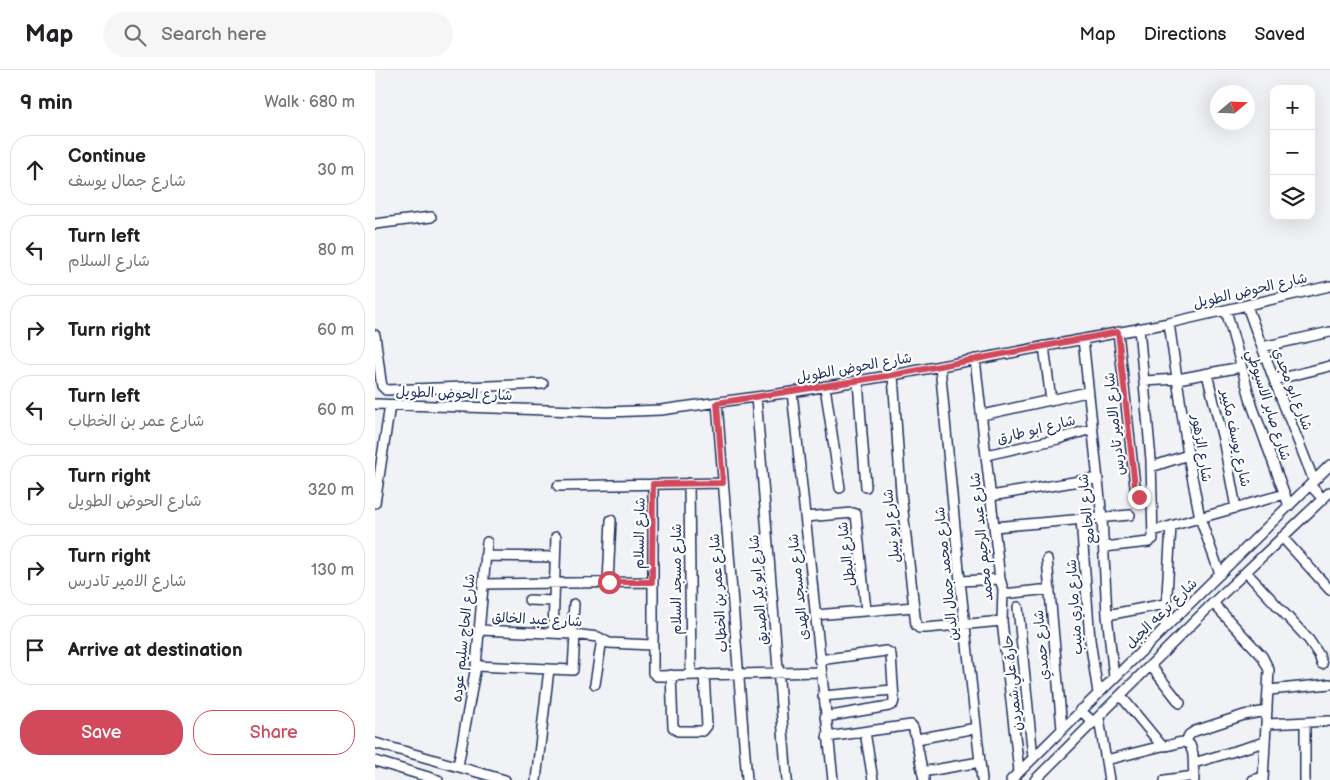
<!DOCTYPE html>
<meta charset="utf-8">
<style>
body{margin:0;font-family:"Balsamiq Sans","Playpen Sans Arabic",sans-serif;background:#f6f6f6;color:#202124}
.controls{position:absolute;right:15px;top:15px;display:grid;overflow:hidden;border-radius:10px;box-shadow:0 5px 20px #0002}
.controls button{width:45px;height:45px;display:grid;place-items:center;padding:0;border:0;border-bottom:1px solid #e0e0e0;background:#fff;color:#202124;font:25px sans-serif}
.compass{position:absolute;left:835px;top:15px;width:45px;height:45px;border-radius:50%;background:#fff;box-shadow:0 5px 20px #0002;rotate:71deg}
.stop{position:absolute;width:15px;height:15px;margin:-11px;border:4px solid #d1495b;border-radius:50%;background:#fff}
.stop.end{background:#d1495b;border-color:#fff;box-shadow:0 1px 5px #0008}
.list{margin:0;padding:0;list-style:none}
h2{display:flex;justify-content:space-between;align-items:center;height:65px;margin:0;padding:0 20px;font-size:21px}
h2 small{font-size:16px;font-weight:400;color:#757577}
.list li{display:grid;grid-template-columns:32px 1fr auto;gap:15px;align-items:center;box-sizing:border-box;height:70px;margin:0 10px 10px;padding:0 10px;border:1px solid #e0e0e0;border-radius:20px}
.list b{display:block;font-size:19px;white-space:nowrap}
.list p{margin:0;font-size:16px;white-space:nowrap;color:#757577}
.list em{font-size:16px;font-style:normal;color:#757577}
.actions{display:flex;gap:10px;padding:15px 20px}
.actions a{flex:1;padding:11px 0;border:1px solid #d1495b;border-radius:20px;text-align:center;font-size:18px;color:#d1495b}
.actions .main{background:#d1495b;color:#fff}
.icon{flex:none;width:28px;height:28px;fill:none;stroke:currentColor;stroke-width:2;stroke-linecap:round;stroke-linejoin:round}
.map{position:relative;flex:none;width:955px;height:710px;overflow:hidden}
header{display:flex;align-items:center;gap:30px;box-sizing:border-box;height:70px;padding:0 25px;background:#fff;border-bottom:1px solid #e0e0e0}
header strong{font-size:24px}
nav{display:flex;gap:28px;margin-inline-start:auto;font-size:18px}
.search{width:350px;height:45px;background:#f6f6f6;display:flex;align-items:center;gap:12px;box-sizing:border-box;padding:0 18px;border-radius:28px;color:#757577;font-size:19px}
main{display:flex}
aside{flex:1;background:#fff}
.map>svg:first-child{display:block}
</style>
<header>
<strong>Map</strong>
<div class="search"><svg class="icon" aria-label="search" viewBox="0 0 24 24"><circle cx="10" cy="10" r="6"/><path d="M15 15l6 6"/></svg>Search here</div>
<nav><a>Map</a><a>Directions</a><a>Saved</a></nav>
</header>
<main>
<aside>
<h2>9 min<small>Walk · 680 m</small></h2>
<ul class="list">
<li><svg class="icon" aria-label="ahead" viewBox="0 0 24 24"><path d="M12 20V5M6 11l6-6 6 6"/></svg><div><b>Continue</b><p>شارع جمال يوسف</p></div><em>30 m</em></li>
<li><svg class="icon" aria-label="left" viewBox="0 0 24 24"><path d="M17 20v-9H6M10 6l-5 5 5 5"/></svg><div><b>Turn left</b><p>شارع السلام</p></div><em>80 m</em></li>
<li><svg class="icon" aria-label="right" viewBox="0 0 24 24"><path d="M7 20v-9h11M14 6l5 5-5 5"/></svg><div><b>Turn right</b></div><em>60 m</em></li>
<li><svg class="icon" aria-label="left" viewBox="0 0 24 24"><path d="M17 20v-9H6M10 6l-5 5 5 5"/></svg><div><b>Turn left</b><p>شارع عمر بن الخطاب</p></div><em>60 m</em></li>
<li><svg class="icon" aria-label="right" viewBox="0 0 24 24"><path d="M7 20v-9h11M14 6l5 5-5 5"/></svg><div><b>Turn right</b><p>شارع الحوض الطويل</p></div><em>320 m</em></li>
<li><svg class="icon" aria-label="right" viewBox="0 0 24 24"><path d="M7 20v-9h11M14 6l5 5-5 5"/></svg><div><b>Turn right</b><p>شارع الامير تادرس</p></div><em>130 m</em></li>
<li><svg class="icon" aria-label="arrive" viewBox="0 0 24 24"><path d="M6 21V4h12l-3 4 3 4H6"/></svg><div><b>Arrive at destination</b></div></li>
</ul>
<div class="actions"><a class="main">Save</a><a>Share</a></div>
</aside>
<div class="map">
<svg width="955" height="710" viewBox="0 0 955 710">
<rect width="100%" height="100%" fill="#f1f2f5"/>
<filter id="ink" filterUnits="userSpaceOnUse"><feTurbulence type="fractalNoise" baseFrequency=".02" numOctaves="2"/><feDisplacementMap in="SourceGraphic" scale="10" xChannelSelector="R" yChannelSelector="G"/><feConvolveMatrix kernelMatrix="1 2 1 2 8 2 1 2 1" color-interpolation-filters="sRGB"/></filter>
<g filter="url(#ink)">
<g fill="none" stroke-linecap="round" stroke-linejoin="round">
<g stroke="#1b2f5e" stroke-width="12">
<path id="minor" d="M 0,154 L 56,147
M 872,236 L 899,310 L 939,411
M 851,240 L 877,335 L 914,436
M 794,253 L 813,385 L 825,448 L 845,504
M 743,262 L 761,425 L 763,427 L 777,426
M 0,265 L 6,311 L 7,316 L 11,320 L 168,314
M 708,269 L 727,448 L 732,545 L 739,607
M 669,276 L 676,331
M 887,277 L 955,262
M 600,289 L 625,509 L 628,519 L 627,551 L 644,701
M 565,296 L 585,511 L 607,710
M 832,304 L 848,369 L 861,438
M 518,305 L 526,423 L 541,555 L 544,558 L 551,558 L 627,551
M 899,310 L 955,296
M 483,311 L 491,417
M 769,311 L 803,309 L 866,297
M 450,316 L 465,418
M 417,322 L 458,710
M 381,327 L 412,710
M 342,333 L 372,710
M 0,334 L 232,342 L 286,340 L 417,322 L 518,305 L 794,253 L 955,216
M 607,345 L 712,322
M 611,385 L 683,369 L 716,359
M 776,397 L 813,385
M 314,413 L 316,604
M 278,414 L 278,603 L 282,606 L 446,602
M 935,415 L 948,429
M 183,416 L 348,413
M 616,426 L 722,408
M 0,433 L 15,335
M 430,447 L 478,443 L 481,444 L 491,541
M 706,449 L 715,570 L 723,623
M 619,457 L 755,445
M 778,461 L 910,424
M 907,467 L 955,520
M 729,477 L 774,472 L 778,469 L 776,390 L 764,258
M 110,486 L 180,487
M 672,489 L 687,659
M 871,502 L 934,570 L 944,585 L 947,594
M 585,511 L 625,509
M 233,512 L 236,450
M 108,514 L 277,512
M 628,524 L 675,519
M 154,530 L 179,531
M 838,533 L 887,586 L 894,600 L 888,710
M 643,537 L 658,688
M 440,545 L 539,537
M 732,545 L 790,534
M 790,558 L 796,456
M 104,560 L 197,564 L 223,567 L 234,573 L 277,575
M 178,563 L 181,467
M 197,564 L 199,534
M 444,590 L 511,581 L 515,583 L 516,585 L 519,630 L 518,634 L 514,636 L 450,647
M 101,596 L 198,600 L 200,564
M 776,596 L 805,633
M 296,605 L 298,657 L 303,661 L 328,661 L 332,656 L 329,604
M 220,614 L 227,569
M 894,620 L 955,614
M 448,626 L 518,620
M 746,626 L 787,676 C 797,677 806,668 815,675 L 818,684 L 819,710
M 705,640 L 719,653
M 724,648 L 734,710
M 892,654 L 955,651
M 490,662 L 498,710
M 452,667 L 536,655 C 541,658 538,666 542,669 L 601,658
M 541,669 L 549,710
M 811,672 L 814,665 L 820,661 L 869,645 L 892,641
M 0,673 L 130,710
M 731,690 L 787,676
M 0,691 L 63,710
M 819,693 L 890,672
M 83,696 L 101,596 L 112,472
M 547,702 L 605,692
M 161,710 L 174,599
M 636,710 L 955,395
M 660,710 L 838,533 L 955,422
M 790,710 L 819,706
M 878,710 L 888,707
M 930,710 L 930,653"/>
</g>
<use href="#minor" stroke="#fff" stroke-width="9"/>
</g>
</g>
<g fill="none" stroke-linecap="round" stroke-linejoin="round" filter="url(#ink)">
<path stroke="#d1495b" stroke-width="6" d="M 234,512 L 277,512 L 278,414 L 348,413 L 342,333 L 518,305 L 743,262 L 761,426 L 764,427"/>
</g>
<g text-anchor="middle" stroke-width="4.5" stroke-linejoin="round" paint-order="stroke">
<g font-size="14" fill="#1b2f5e" stroke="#fff">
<text transform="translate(875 220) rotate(-13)" y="5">شارع الحوض الطويل</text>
<text transform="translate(479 297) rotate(-10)" y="5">شارع الحوض الطويل</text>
<text transform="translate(918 319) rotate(69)" y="5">شارع ابو مجدي</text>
<text transform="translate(79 323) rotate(2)" y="5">شارع الحوض الطويل</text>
<text transform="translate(894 335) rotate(72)" y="5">شارع صابر الاسيوطي</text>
<text transform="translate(739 354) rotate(-96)" y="5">شارع الامير تادرس</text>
<text transform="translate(661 359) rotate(-14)" y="5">شارع ابو طارق</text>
<text transform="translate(861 368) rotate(78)" y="5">شارع يوسف مكيير</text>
<text transform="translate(827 378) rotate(81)" y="5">شارع الزهور</text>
<text transform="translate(711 439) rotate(-96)" y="5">شارع الجامع</text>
<text transform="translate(516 456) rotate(-96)" y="5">شارع ابو نبيل</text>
<text transform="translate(264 463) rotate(-89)" y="5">شارع السلام</text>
<text transform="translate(606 467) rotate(-96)" y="5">شارع عبد الرحيم محمد</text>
<text transform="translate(471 484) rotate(-97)" y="5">شارع البطل</text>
<text transform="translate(571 504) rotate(-96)" y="5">شارع محمد جمال الدين</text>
<text transform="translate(301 509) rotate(-90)" y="5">شارع مسجد السلام</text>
<text transform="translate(423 517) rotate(-96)" y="5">شارع مسجد الهدى</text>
<text transform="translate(383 520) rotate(-95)" y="5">شارع ابو بكر الصديق</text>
<text transform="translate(343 523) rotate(-94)" y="5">شارع عمر بن الخطاب</text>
<text transform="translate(699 537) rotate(-94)" y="5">شارع ماري منيب</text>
<text transform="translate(786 543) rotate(-44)" y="5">شارع ترعه الجبل</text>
<text transform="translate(162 549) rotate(3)" y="5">شارع عبد الخالق</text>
<text transform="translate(88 568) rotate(-84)" y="5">شارع الحاج سليم عوده</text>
<text transform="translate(666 575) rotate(-95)" y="5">شارع حمدي</text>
<text transform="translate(637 613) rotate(-96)" y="5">حارة علي شمردن</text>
</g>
</g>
</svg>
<div class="controls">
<button>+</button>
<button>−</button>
<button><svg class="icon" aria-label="layers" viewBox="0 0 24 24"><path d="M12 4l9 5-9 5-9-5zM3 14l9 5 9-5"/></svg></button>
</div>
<svg class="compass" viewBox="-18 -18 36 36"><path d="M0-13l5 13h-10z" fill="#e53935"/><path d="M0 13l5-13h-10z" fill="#757577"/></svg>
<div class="stop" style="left:234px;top:512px"></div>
<div class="stop end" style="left:764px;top:427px"></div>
</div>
</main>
